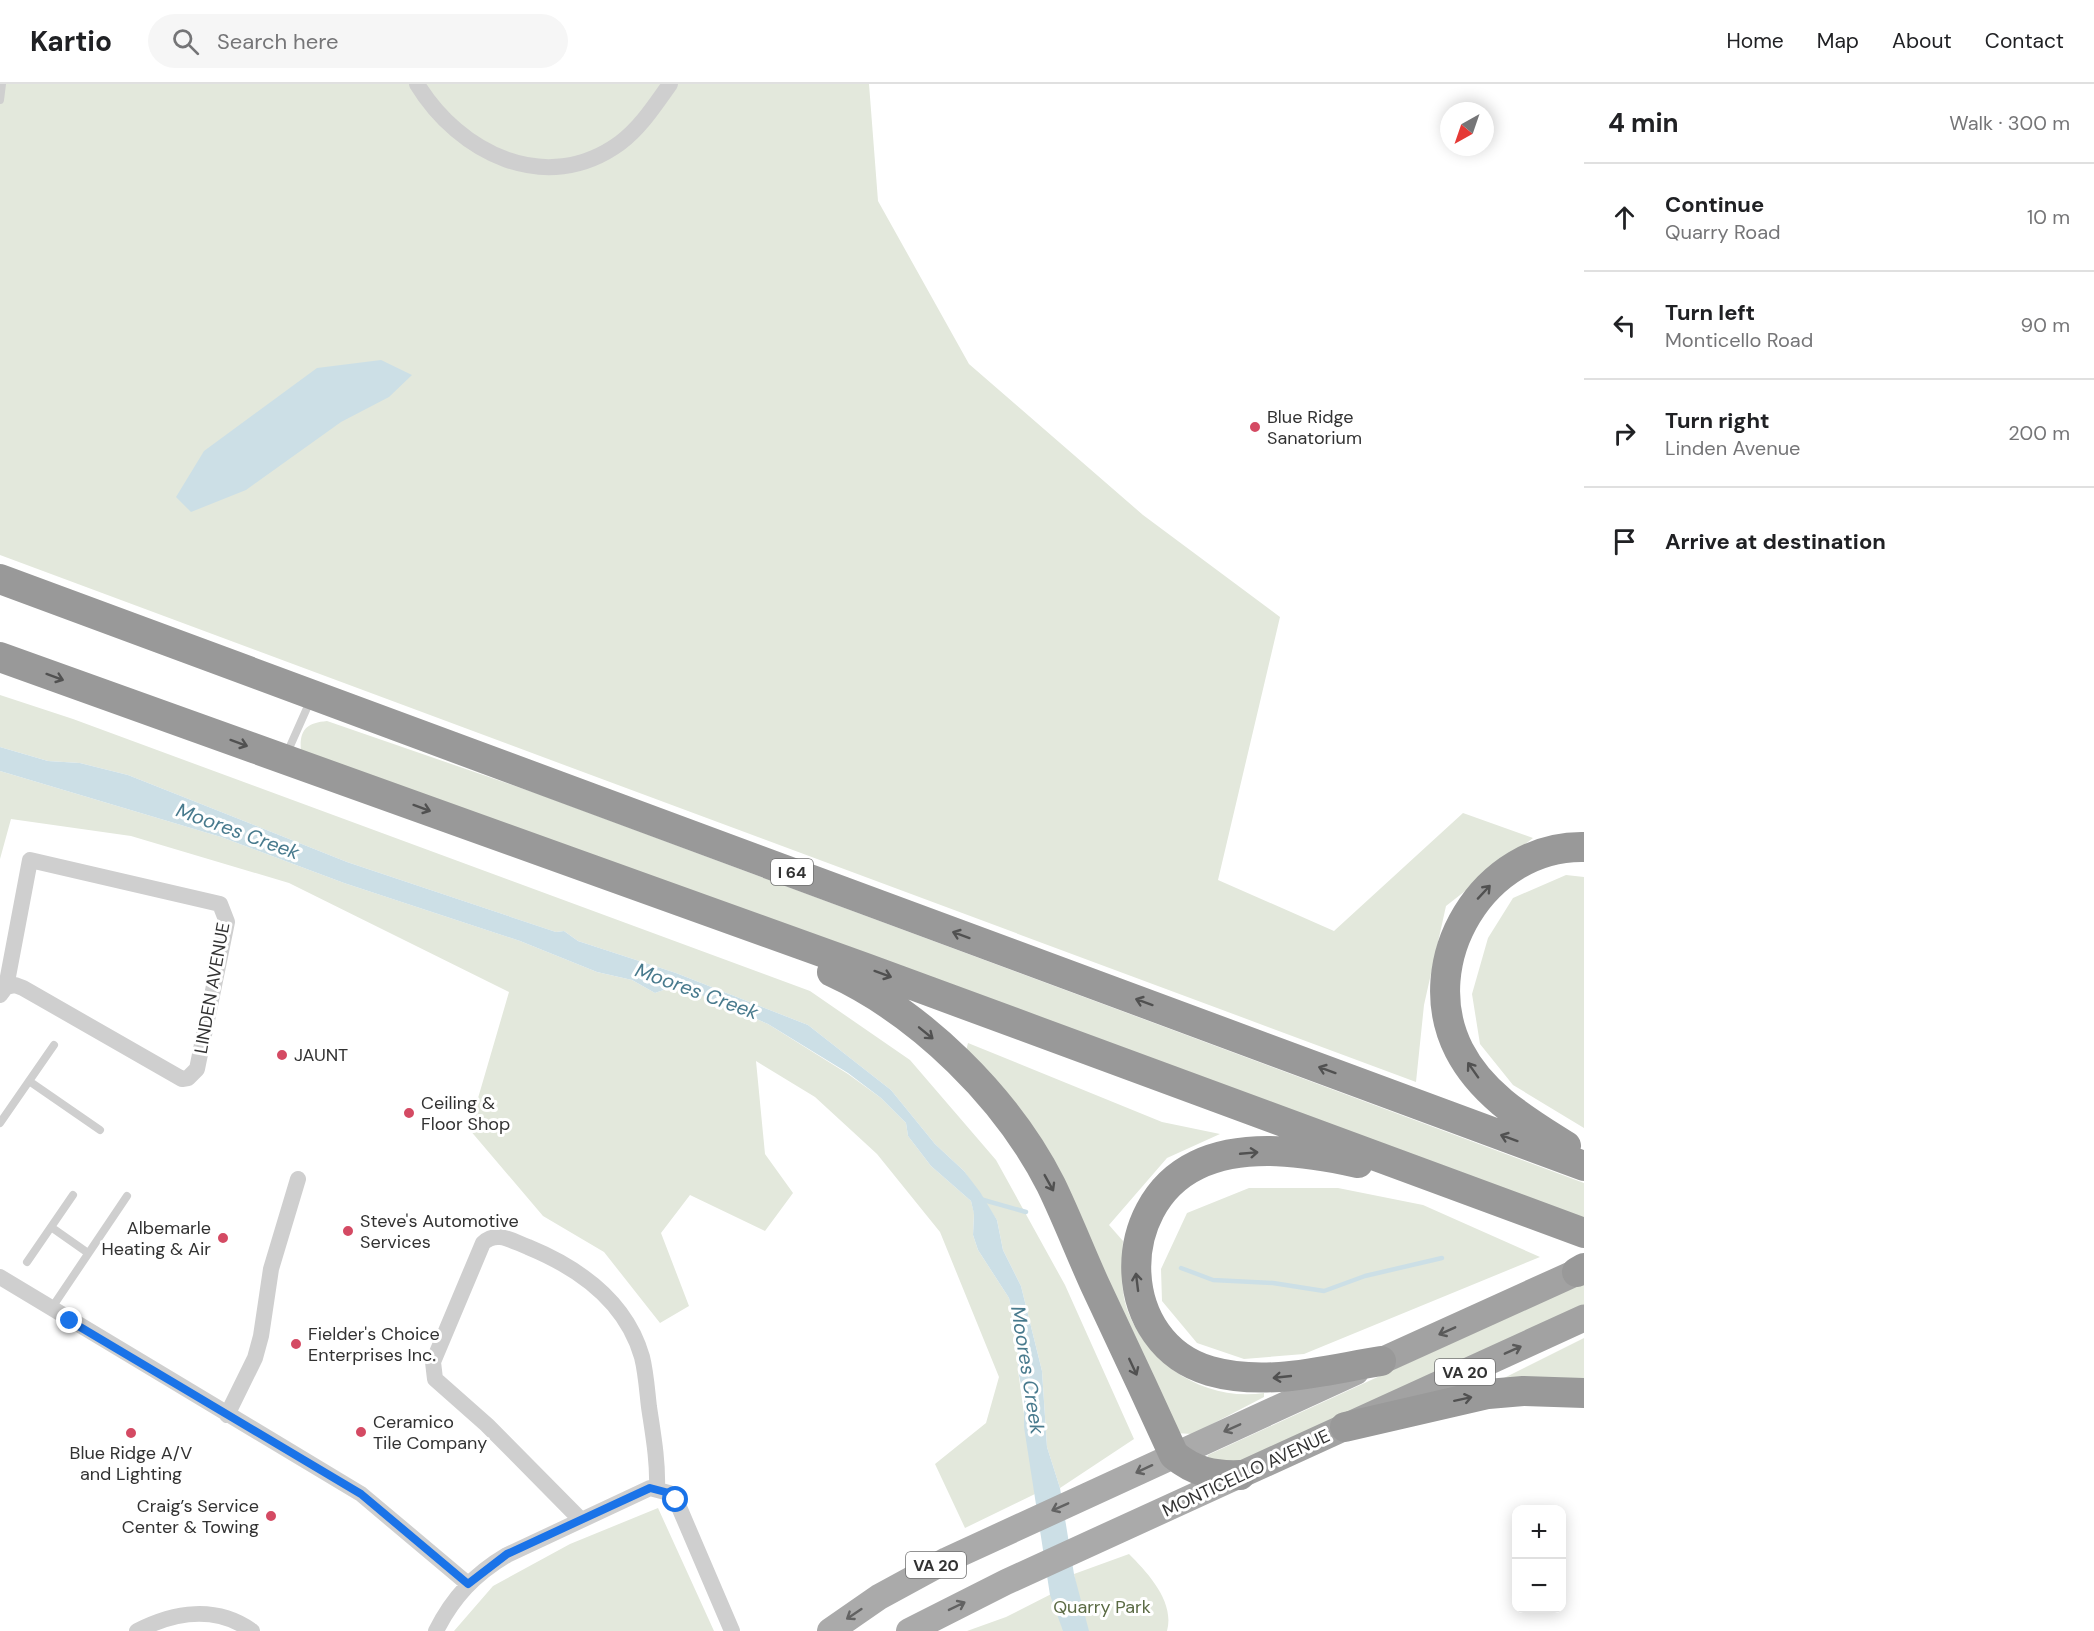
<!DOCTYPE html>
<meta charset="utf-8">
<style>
body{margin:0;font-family:"DM Sans",sans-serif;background:#f6f6f6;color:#202124}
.controls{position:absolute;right:18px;bottom:18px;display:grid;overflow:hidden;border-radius:12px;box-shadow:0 3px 15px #0003}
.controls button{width:54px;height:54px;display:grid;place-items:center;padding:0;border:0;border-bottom:2px solid #e0e0e0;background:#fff;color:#202124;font:30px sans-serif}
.compass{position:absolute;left:1440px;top:18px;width:54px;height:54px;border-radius:50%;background:#fff;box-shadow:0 3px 15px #0003;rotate:220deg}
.stop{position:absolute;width:18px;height:18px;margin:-14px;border:4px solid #1a73e8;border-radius:50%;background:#fff}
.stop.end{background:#1a73e8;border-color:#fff;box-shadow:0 2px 6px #0008}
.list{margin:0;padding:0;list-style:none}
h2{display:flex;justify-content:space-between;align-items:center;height:78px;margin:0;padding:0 24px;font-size:26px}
h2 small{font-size:20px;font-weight:400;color:#757577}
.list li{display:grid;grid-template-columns:39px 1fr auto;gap:18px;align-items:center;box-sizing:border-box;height:108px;padding:0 24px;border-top:2px solid #e0e0e0}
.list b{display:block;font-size:22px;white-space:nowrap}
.list p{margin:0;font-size:20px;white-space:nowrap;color:#757577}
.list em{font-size:20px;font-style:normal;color:#757577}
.icon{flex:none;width:33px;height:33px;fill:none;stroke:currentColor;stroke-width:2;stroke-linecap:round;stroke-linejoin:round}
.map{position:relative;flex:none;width:1584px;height:1547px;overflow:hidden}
header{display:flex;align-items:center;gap:36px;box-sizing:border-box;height:84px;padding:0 30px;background:#fff;border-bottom:2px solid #e0e0e0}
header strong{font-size:28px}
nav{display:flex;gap:33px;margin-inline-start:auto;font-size:21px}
.search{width:420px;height:54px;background:#f6f6f6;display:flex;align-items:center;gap:15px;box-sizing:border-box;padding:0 21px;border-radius:33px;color:#757577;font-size:22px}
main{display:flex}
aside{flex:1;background:#fff}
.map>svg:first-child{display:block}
</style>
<header>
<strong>Kartio</strong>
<div class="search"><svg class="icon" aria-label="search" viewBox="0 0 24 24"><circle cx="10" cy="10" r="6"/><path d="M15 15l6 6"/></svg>Search here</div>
<nav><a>Home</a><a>Map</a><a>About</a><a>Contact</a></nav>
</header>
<main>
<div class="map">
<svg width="1584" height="1547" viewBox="0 0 1584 1547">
<rect width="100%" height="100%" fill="#fff"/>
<path fill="#e3e8dc" d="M 0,0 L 869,0 L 878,117 L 969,280 L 1143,431 L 1280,533 L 1218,796 L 1334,847 L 1463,729 L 1533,754 L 1446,822 L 1424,921 L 1416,998 L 0,471 Z
M 0,611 L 73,635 L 810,907 L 910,976 L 996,1076 L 1065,1201 L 1134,1355 L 1060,1404 L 1047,1363 L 1042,1287 L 1021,1202 L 1003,1166 L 997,1136 L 964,1087 L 935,1060 L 891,1006 L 808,941 L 676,889 L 578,857 L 564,847 L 556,848 L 347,778 L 128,691 L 80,679 L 48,677 L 0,663 Z
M 327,637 L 541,711 L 1584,1099 L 1584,1138 L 301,668 C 299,646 306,639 327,637 Z
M 0,687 L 221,753 L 344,799 L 520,857 L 597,888 L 632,896 L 655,909 L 672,903 L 699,910 L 768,940 L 848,990 L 881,1014 L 906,1039 L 908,1052 L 931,1082 L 971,1117 L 974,1129 L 973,1151 L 978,1166 L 1009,1214 L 1017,1247 L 1018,1286 L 1035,1410 L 965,1444 L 935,1380 L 986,1339 L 999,1293 L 940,1148 L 877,1070 L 815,1013 L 756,977 L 765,1070 L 793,1109 L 765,1147 L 690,1111 L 661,1149 L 689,1222 L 660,1239 L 604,1168 L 543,1132 L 469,1045 L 509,908 L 289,799 L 131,752 L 11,735 L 0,775 Z
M 1566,791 L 1584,793 L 1584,1044 L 1513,1001 L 1480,960 L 1472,910 L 1488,854 L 1513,814 Z
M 968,959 L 1162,1038 L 1220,1050 L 1167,1074 L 1109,1141 L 1123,1157 C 1122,1179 1120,1204 1127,1225 C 1147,1281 1206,1318 1264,1309 L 1264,1313 L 1193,1350 L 1175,1349 L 964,975 Z
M 1249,1104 L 1338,1104 L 1423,1121 L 1540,1173 L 1304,1270 L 1244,1275 L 1197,1259 L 1162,1217 L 1161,1185 L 1187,1129 Z
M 1584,1198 L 1584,1223 L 1241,1380 L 1207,1377 L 1208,1371 Z
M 1584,1254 L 1584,1303 L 1504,1294 Z
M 658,1424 L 714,1547 L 454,1547 L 493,1502 L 570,1460 Z
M 1129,1470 C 1148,1489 1175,1518 1167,1547 L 967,1547 L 1006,1533 L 1067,1502 L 1077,1506 L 1074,1490 Z"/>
<path fill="#ccdfe6" d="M 381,276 L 412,291 L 389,313 L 341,338 L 246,406 L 191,428 L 176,413 L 204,367 L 317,284 Z
M 0,663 L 48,677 L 80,679 L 128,691 L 347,778 L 556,848 L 564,847 L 578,857 L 676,889 L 808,941 L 891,1006 L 935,1060 L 964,1087 L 980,1108 L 997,1136 L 1003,1166 L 1021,1202 L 1042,1287 L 1047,1363 L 1060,1404 L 1074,1490 L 1089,1547 L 1063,1547 L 1050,1511 L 1024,1343 L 1024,1316 L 1018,1286 L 1017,1247 L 1009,1214 L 978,1166 L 973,1151 L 974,1130 L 971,1117 L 931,1082 L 908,1052 L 906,1039 L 881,1014 L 848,989 L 768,940 L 699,910 L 672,903 L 655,909 L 632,896 L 597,888 L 520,857 L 344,799 L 221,753 L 0,687 Z"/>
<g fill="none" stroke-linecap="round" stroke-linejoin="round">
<path stroke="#ccdfe6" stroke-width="4.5" d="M 980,1115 L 1026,1128
M 1181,1184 L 1213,1196 L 1273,1199 L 1324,1207 L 1365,1192 L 1442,1174"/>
<path stroke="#cfcfcf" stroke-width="8" d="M 0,16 L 2,0
M 287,669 L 311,615
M 29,997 L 100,1046
M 0,1039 L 54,961
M 51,1143 L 88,1169
M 27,1178 L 73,1111
M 51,1225 L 127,1112"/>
<path stroke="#cfcfcf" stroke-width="16" d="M 417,0 C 459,69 546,113 620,59 C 641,43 655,21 670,0
M 0,911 L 6,903 L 30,776 L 220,820 L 227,838 L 197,985 L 188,994 L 182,995 L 23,904 L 15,901 L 6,903
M 0,1193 L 361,1410 L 468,1500
M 227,1331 L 255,1274 L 261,1252 L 271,1185 L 298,1095
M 580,1435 L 487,1341 L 435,1295 L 433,1278 L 483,1159 C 497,1146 512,1157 528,1163 C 579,1184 626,1217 642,1273 C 646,1289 647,1306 649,1323 C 653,1350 658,1377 657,1404
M 137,1547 C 174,1528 216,1521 252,1547
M 436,1547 C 453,1513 475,1490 507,1471 L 650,1404 L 669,1409 L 676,1416 L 732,1547"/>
<path stroke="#aaa" stroke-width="26" d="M 830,1547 L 879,1513 L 947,1476 L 1356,1288
M 909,1547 L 1006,1498 L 1240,1391"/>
<path stroke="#a2a2a2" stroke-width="27" d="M 1381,1277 L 1584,1185
M 1240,1391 L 1584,1234"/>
<path stroke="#999" stroke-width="30" d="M 0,495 L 1584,1082
M 0,573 L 866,884 L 1584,1149
M 832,888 C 921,929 1007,1014 1051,1101 C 1067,1134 1080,1168 1095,1201 C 1122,1258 1148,1314 1174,1371 C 1195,1388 1213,1392 1240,1391
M 1566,1062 C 1525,1036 1482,1011 1459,966 C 1414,877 1484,761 1584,763
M 1358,1079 C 1308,1068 1245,1058 1197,1081 C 1112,1122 1116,1260 1210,1287 C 1267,1303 1325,1286 1381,1277
M 1577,1188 L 1584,1184
M 1345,1343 L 1488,1310 L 1523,1307 L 1584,1309"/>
</g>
<defs><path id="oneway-shaft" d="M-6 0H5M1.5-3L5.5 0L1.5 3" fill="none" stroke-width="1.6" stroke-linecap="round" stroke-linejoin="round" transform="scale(1.5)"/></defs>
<g stroke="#515151">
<use href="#oneway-shaft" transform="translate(55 593) rotate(20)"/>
<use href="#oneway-shaft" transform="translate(239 659) rotate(20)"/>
<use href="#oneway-shaft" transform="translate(422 724) rotate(20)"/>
<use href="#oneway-shaft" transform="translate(1484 808) rotate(-47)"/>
<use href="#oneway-shaft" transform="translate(961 851) rotate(-160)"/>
<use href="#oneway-shaft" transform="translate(883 890) rotate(20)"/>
<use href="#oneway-shaft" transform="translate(1144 918) rotate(-160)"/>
<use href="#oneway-shaft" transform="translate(926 949) rotate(39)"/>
<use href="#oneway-shaft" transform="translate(1327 986) rotate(-160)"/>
<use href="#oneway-shaft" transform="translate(1473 986) rotate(-125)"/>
<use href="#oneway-shaft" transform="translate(1509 1054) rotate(-160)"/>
<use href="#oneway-shaft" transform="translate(1249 1069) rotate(-5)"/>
<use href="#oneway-shaft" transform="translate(1049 1099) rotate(61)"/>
<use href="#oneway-shaft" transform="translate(1137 1198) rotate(-97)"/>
<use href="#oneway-shaft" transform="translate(1133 1283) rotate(65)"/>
<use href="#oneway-shaft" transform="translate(1282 1293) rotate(174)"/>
<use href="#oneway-shaft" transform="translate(1463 1315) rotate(-12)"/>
</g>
<g stroke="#595959">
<use href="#oneway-shaft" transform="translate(1447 1247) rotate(156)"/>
<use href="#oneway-shaft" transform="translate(1513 1266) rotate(-24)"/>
</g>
<g stroke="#626262">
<use href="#oneway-shaft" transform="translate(1232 1344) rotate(156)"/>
<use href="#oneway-shaft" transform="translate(1144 1385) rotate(155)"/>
<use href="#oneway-shaft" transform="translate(1060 1423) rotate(156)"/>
<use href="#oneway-shaft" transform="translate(957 1522) rotate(-26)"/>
<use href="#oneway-shaft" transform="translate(854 1530) rotate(146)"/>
</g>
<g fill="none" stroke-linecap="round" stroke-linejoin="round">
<path stroke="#1a73e8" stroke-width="8" d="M 70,1237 L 361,1410 L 468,1500 L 507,1470 L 650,1404 L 669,1409 L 676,1416"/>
</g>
<g fill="#d44a63" stroke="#fff" stroke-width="2">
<circle cx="1255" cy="343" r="6"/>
<circle cx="282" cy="971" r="6"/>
<circle cx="409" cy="1029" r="6"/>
<circle cx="348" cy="1147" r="6"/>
<circle cx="223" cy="1154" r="6"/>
<circle cx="296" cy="1260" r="6"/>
<circle cx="361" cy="1348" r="6"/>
<circle cx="131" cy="1349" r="6"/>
<circle cx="271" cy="1432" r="6"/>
</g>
<g text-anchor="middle" stroke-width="6" stroke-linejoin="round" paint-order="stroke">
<g fill="#fff" stroke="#707070" stroke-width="1.5">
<rect x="771" y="775" width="42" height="26" rx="4.5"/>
<rect x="1435" y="1275" width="60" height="26" rx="4.5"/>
<rect x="906" y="1468" width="60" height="26" rx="4.5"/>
</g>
<g font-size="16" font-weight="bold" fill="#323232">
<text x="792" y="794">I 64</text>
<text x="1465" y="1294">VA 20</text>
<text x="936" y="1487">VA 20</text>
</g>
<g font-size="18" fill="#323232" stroke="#fff" text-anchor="start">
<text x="1267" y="339">Blue Ridge<tspan x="1267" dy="21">Sanatorium</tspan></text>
<text x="294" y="977">JAUNT</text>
<text x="421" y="1025">Ceiling &amp;<tspan x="421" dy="21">Floor Shop</tspan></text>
<text x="360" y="1143">Steve's Automotive<tspan x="360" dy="21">Services</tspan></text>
<text x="211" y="1150" text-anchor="end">Albemarle<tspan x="211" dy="21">Heating &amp; Air</tspan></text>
<text x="308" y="1256">Fielder's Choice<tspan x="308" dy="21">Enterprises Inc.</tspan></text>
<text x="373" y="1344">Ceramico<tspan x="373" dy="21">Tile Company</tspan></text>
<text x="131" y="1375" text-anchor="middle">Blue Ridge A/V<tspan x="131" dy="21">and Lighting</tspan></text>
<text x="259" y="1428" text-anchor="end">Craig’s Service<tspan x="259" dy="21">Center &amp; Towing</tspan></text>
</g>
<g font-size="18" fill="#323232" stroke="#fff">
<text transform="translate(212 904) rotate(-80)" y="6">LINDEN AVENUE</text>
<text transform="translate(1246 1389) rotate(-25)" y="6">MONTICELLO AVENUE</text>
</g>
<g font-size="18" fill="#5a6a43" stroke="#fff">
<text x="1102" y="1529">Quarry Park</text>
</g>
<g font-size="20" font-style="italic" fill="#487a8d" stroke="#fff">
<text transform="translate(238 747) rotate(20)" y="7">Moores Creek</text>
<text transform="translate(697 907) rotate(20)" y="7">Moores Creek</text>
<text transform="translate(1028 1286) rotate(81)" y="7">Moores Creek</text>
</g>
</g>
</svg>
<div class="controls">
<button>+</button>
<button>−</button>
</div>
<svg class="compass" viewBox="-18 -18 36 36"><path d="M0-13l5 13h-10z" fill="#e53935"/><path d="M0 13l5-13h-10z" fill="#757577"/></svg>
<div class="stop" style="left:676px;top:1416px"></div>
<div class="stop end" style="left:70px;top:1237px"></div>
</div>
<aside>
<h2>4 min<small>Walk · 300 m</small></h2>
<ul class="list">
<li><svg class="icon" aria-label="ahead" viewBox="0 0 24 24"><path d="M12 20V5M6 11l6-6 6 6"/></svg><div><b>Continue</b><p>Quarry Road</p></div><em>10 m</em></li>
<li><svg class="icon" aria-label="left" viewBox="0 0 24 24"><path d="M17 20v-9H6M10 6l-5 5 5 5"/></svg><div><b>Turn left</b><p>Monticello Road</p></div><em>90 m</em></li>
<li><svg class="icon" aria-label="right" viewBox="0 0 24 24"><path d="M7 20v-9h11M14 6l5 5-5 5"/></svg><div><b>Turn right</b><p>Linden Avenue</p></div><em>200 m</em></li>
<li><svg class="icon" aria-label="arrive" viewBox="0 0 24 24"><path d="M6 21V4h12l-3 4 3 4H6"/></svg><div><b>Arrive at destination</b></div></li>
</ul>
</aside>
</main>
